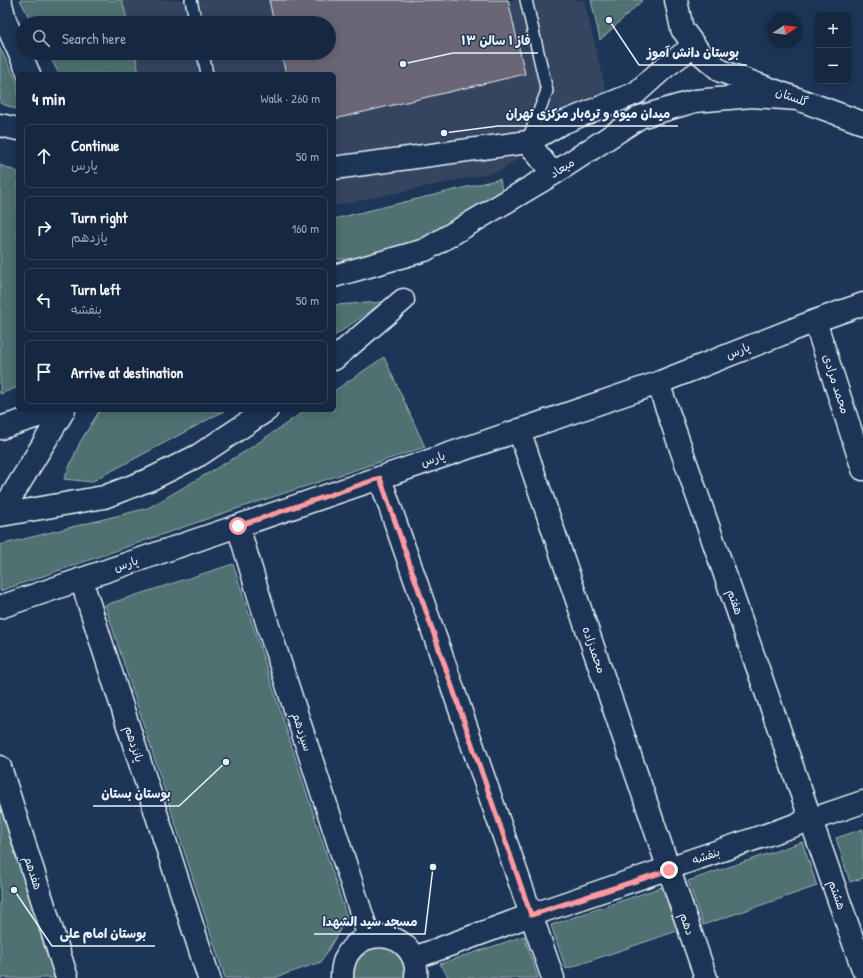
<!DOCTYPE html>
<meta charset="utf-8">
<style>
body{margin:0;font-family:"Patrick Hand","Playpen Sans Arabic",sans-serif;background:#23344c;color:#f1f3f6}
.controls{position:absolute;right:12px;top:12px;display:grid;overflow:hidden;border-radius:6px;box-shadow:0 2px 10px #0003}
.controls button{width:36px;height:36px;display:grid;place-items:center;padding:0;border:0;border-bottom:1px solid #35445a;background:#162841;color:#f1f3f6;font:20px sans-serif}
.compass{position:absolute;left:767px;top:12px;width:36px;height:36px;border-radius:50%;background:#162841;box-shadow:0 2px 10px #0003;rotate:77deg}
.stop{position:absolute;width:12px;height:12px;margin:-9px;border:3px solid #ff9aa2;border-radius:50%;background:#fff}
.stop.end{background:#ff9aa2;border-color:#fff;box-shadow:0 1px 4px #0008}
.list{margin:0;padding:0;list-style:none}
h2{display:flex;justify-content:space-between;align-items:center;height:52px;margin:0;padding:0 16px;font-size:17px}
h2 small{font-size:13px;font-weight:400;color:#9ea6b1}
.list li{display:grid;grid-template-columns:26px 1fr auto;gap:12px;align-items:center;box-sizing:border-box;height:64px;margin:0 8px 8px;padding:0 8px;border:1px solid #35445a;border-radius:6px}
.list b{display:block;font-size:15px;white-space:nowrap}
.list p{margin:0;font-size:13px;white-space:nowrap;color:#9ea6b1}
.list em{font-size:13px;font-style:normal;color:#9ea6b1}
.icon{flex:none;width:22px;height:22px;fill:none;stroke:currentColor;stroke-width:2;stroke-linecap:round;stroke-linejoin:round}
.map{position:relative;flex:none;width:863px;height:978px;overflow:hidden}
.search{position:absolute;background:#162841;box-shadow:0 2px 10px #0003;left:16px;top:16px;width:320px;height:44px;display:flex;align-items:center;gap:10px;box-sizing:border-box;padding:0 14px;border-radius:22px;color:#9ea6b1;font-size:15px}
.panel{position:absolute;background:#162841;box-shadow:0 2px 10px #0003;left:16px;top:72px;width:320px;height:340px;border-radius:6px}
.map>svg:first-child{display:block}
</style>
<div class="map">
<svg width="863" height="978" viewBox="0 0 863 978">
<rect width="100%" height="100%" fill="#1d3557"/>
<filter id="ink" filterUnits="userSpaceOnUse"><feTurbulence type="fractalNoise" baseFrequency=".025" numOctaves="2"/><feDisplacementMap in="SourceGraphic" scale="8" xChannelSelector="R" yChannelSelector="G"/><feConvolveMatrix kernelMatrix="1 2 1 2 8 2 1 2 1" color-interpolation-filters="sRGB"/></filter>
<g filter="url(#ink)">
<path fill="#344460" d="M 37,0 L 584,0 L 607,94 L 501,171 L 334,206 L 334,74 L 77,74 L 66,53 L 329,53 L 329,23 L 49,23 Z"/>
<path fill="#4f7171" stroke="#9cb1b4" d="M 20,0 L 122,0 L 128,23 L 32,23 Z
M 591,0 L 643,0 L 600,40 Z
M 0,48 L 18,83 L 18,110 L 0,103 Z
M 48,53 L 135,53 L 139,74 L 59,74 Z
M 0,165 L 18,172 L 18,387 L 0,394 Z
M 500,179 L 502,191 L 457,228 L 405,249 L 359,259 L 334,259 L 334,219 Z
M 383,302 L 334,336 L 334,305 Z
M 384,357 L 425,447 L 224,513 L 0,591 L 0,545 L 148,508 L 246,451 L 306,410 L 334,410 L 334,391 Z
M 100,410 L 226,410 L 91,482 L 64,479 L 80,442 Z
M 233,564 L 347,918 L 321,962 L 274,978 L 225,978 L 105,605 Z
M 0,801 L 56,978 L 0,978 Z
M 863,829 L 863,878 L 850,882 L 836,838 Z
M 802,842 L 817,886 L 703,925 L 688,881 Z
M 665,886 L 680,930 L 566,969 L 551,925 Z
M 524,936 L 538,978 L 449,978 L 440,964 Z
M 394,945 L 411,978 L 348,978 L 362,947 Z"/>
<path fill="#6a6676" stroke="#e8f1f8" d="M 269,0 L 508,0 L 525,74 L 334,119 L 334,74 L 286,74 L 281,53 L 329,53 L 329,23 L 274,23 Z"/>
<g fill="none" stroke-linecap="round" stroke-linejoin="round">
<g stroke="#e8f1f8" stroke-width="14">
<path id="service" d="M 191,0 L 196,23
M 526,0 L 547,91 L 528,139
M 203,53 L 207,74"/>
</g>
<g stroke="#e8f1f8" stroke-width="25">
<path id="minor" d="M 815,321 L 863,469
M 658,383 L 863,969
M 519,430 L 706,978
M 380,478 L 553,978
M 81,579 L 209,978
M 0,607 L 658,383 L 815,321 L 863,304
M 0,767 L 67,978"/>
</g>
<g stroke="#e8f1f8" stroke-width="25">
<path id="tertiary" d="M 0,0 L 6,23 L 29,74
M 676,0 L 682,29 L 700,53 L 721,71 L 863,123
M 0,125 L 18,129
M 528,142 L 553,174
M 334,168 L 528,142 L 562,123 L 636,93 L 665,67 L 694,46
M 334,276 L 425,250 L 553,174 L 640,117 L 695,101 L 752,96 L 798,99
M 334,359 L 403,300
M 0,428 L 41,415 L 48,410
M 0,515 L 64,410
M 1,515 L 104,497 L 151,479 L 199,455 L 267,410
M 238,526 L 268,626 L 369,937
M 414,958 L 531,915 L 863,802
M 342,978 C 341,921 421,924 416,978"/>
</g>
<use href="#service" stroke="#1d3557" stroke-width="11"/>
<use href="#minor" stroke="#1d3557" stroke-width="22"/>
<use href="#tertiary" stroke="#1d3557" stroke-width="22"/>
</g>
</g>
<g fill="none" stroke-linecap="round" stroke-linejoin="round" filter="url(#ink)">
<path stroke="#ff9aa2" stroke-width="5" d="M 238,526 L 380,478 L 531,915 L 669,870"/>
</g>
<g text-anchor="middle" stroke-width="3" stroke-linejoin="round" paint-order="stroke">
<g font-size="12" fill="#e8f1f8" stroke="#1d3557">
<text transform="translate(792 97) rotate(20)" y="4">گلستان</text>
<text transform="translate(562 168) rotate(-32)" y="4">میعاد</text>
<text transform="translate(738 351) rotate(-22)" y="4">پارس</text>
<text transform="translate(836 384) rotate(72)" y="4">محمد مرادی</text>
<text transform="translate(433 459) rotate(-19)" y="4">پارس</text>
<text transform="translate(126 564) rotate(-19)" y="4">پارس</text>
<text transform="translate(735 602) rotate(71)" y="4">هفتم</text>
<text transform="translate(594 650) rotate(71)" y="4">محمدزاده</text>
<text transform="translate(302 732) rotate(72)" y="4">سیزدهم</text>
<text transform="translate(134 744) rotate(72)" y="4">پانزدهم</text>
<text transform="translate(706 856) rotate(-19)" y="4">بنفشه</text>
<text transform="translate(33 873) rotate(72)" y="4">هفدهم</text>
<text transform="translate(837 895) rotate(71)" y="4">هشتم</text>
<text transform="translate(687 924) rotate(71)" y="4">دهم</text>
</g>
</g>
<path fill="none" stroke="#e8f1f8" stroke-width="1.5" d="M403 64L453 53H538M609 20L639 65H747M444 133L498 126H678M226 762L179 806H93M433 867L425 934H314M14 890L52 946H155"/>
<g fill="#e8f1f8" stroke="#1d3557" stroke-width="1.5">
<circle cx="403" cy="64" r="4"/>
<circle cx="609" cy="20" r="4"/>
<circle cx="444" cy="133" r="4"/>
<circle cx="226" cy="762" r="4"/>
<circle cx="433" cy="867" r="4"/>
<circle cx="14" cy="890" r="4"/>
</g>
<g font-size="13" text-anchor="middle" font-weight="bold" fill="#e8f1f8" stroke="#1d3557" stroke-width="3" stroke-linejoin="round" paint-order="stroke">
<text x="496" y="45">فاز ۱ سالن ۱۳</text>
<text x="693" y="57">بوستان دانش آموز</text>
<text x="588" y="118">میدان میوه و تره‌بار مرکزی تهران</text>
<text x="136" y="798">بوستان بستان</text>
<text x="370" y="926">مسجد سید الشهدا</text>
<text x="103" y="938">بوستان امام علی</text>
</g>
</svg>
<div class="controls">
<button>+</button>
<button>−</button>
</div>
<svg class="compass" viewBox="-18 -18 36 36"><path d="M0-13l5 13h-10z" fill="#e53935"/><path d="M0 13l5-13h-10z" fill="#9ea6b1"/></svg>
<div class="stop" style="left:238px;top:526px"></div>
<div class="stop end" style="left:669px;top:870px"></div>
<div class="search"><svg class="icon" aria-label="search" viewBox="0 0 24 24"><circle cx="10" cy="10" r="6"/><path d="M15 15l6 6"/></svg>Search here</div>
<section class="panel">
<h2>4 min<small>Walk · 260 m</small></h2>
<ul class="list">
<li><svg class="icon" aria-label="ahead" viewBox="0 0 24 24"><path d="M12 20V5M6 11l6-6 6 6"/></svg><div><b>Continue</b><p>پارس</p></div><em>50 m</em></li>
<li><svg class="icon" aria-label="right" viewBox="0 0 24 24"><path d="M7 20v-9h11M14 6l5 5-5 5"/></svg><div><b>Turn right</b><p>یازدهم</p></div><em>160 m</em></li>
<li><svg class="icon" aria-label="left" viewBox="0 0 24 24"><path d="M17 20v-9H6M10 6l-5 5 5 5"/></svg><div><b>Turn left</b><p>بنفشه</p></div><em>50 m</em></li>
<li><svg class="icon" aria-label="arrive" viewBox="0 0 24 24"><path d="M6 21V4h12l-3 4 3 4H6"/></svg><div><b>Arrive at destination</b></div></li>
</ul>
</section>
</div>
